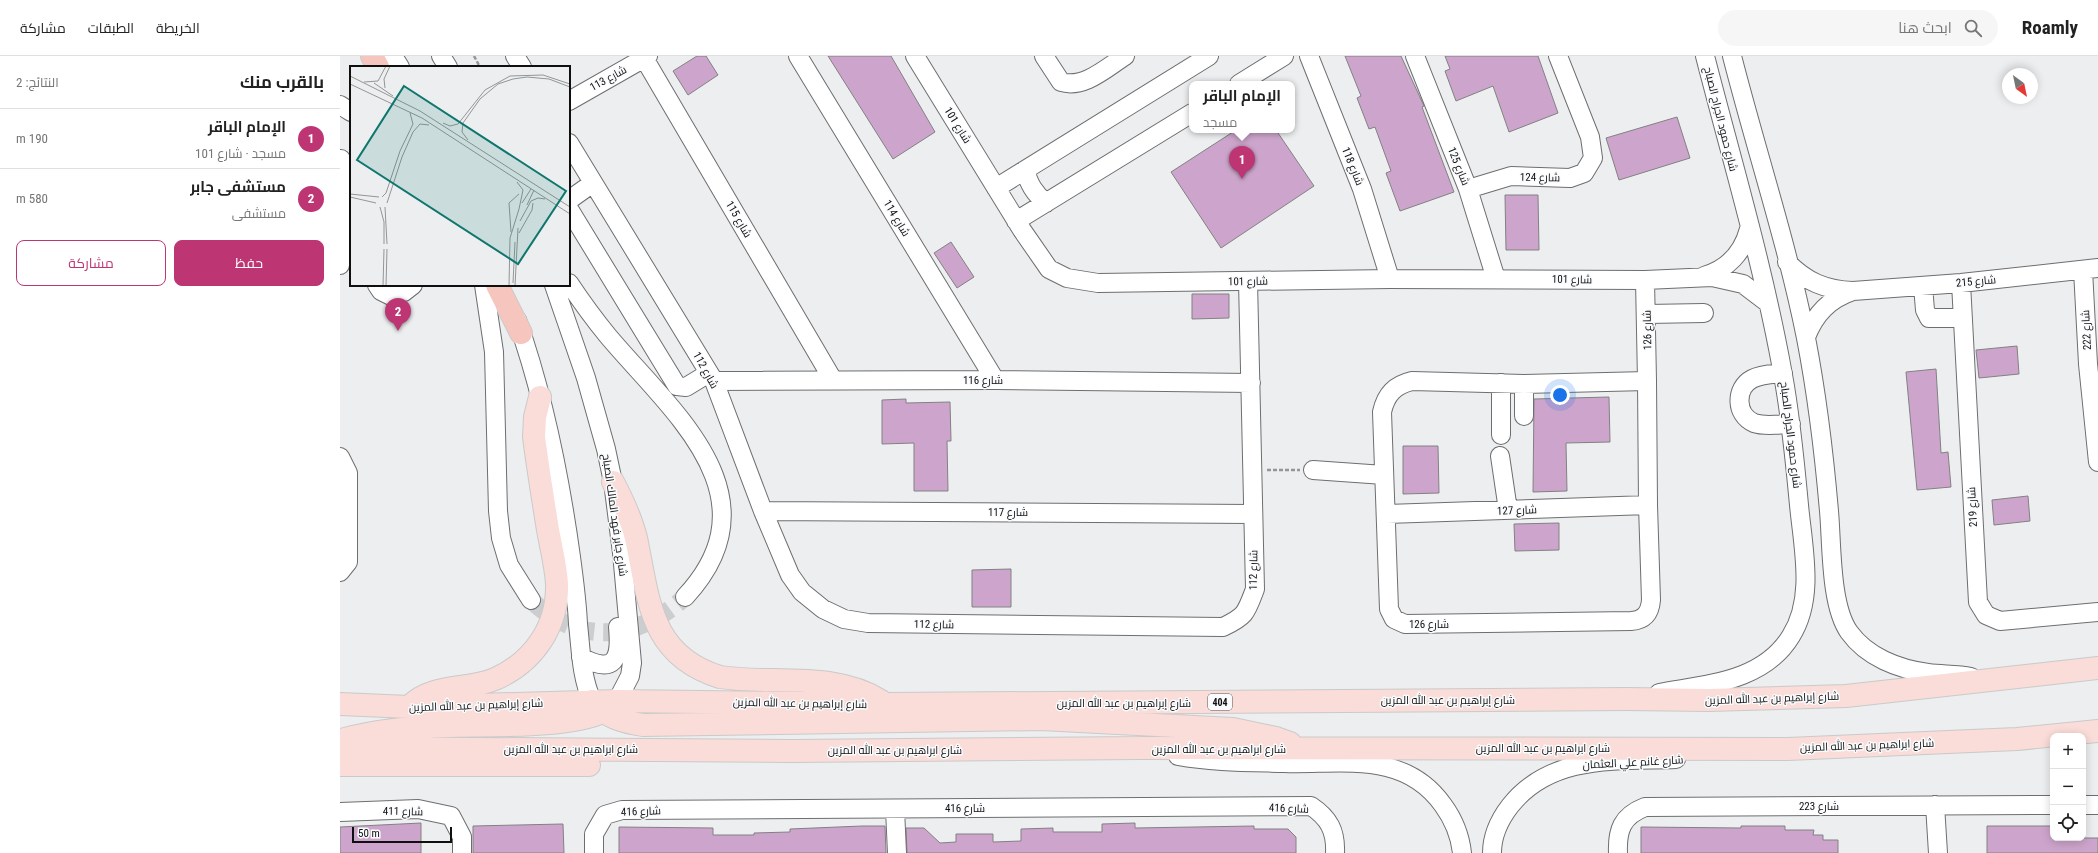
<!DOCTYPE html>
<html lang="ar">
<meta charset="utf-8">
<style>
body{margin:0;font-family:"Roboto Condensed",Cairo,sans-serif;background:#f6f6f6;color:#222;direction:rtl}
.controls{position:absolute;right:12px;bottom:12px;display:grid;overflow:hidden;border-radius:8px;box-shadow:0 2px 10px #0003}
.controls button{width:36px;height:36px;display:grid;place-items:center;padding:0;border:0;border-bottom:1px solid #e0e0e0;background:#fff;color:#222;font:20px sans-serif}
.compass{position:absolute;left:1662px;top:12px;width:36px;height:36px;border-radius:50%;background:#fff;box-shadow:0 2px 10px #0003;rotate:147deg}
.scale{position:absolute;left:12px;bottom:10px;width:100px;box-sizing:border-box;padding-left:4px;border:2px solid #0f0f10;border-top:0;font-size:11px;line-height:14px;white-space:nowrap;color:#0f0f10;-webkit-text-stroke:3px #f9fbfc;paint-order:stroke}
.you{position:absolute;left:1220px;top:339px;width:14px;height:14px;margin:-10px;border:3px solid #fff;border-radius:50%;background:#1a73e8;box-shadow:0 0 0 6px #1a73e833}
.badge{display:grid;place-items:center;width:26px;height:26px;border-radius:50%;background:#bd3573;color:#fff;font-size:13px;font-weight:700}
.pin{position:absolute;translate:-50% -33px;filter:drop-shadow(0 1px 2px #0008)}
.pin::after{content:'';position:absolute;top:21px;width:14px;height:12px;background:inherit;clip-path:polygon(0 0,100% 0,50% 100%)}
.popup{position:absolute;left:849px;top:25px;width:106px;height:52px;box-sizing:border-box;display:grid;place-content:center;border-radius:8px;background:#fff;filter:drop-shadow(0 1px 3px #0005);font-size:13px;white-space:nowrap;color:#767676}
.popup b{font-size:15px;color:#222}
.popup::after{content:'';position:absolute;left:50%;top:100%;margin-left:-8px;border:8px solid transparent;border-top-color:#fff}
.list{margin:0;padding:0;list-style:none}
h2{display:flex;justify-content:space-between;align-items:center;height:52px;margin:0;padding:0 16px;font-size:17px}
h2 small{font-size:13px;font-weight:400;color:#767676}
.list li{display:grid;grid-template-columns:26px 1fr auto;gap:12px;align-items:center;box-sizing:border-box;height:60px;padding:0 16px;border-top:1px solid #e0e0e0}
.list b{display:block;font-size:15px;white-space:nowrap}
.list p{margin:0;font-size:13px;white-space:nowrap;color:#767676}
.list em{font-size:13px;font-style:normal;color:#767676}
.actions{display:flex;gap:8px;padding:12px 16px}
.actions a{flex:1;padding:9px 0;border:1px solid #bd3573;border-radius:8px;text-align:center;font-size:14px;color:#bd3573}
.actions .main{background:#bd3573;color:#fff}
.icon{flex:none;width:22px;height:22px;fill:none;stroke:currentColor;stroke-width:2;stroke-linecap:round;stroke-linejoin:round}
.map{position:relative;flex:none;width:1758px;height:797px;overflow:hidden;direction:ltr}
header{display:flex;align-items:center;gap:24px;box-sizing:border-box;height:56px;padding:0 20px;background:#fff;border-bottom:1px solid #e0e0e0}
header strong{font-size:19px}
nav{display:flex;gap:22px;margin-inline-start:auto;font-size:14px}
.search{width:280px;height:36px;background:#f6f6f6;display:flex;align-items:center;gap:10px;box-sizing:border-box;padding:0 14px;border-radius:22px;color:#767676;font-size:15px}
main{display:flex}
aside{flex:1;background:#fff}
.map>svg:first-child{display:block}
</style>
<header>
<strong>Roamly</strong>
<div class="search"><svg class="icon" aria-label="search" viewBox="0 0 24 24"><circle cx="10" cy="10" r="6"/><path d="M15 15l6 6"/></svg>ابحث هنا</div>
<nav><a>الخريطة</a><a>الطبقات</a><a>مشاركة</a></nav>
</header>
<main>
<div class="map">
<svg width="1758" height="797" viewBox="0 0 1758 797">
<rect width="100%" height="100%" fill="#eceeef"/>
<path fill="#cda5cc" stroke="#828182" d="M 357,0 L 366,0 L 378,19 L 348,39 L 333,15 Z
M 488,0 L 551,0 L 595,76 L 553,103 Z
M 1005,0 L 1061,0 L 1084,50 L 1082,51 L 1114,136 L 1060,155 L 1046,117 L 1051,115 L 1035,71 L 1029,73 L 1017,42 L 1021,40 Z
M 1105,0 L 1198,0 L 1218,57 L 1169,76 L 1153,30 L 1116,45 L 1105,15 L 1110,13 Z
M 1337,61 L 1350,102 L 1279,124 L 1266,82 Z
M 896,74 L 936,74 L 974,130 L 881,192 L 831,116 Z
M 1165,139 L 1198,139 L 1199,194 L 1166,194 Z
M 611,186 L 634,221 L 617,232 L 594,197 Z
M 852,238 L 889,238 L 889,262 L 852,263 Z
M 1677,290 L 1679,318 L 1639,322 L 1636,294 Z
M 1596,313 L 1601,397 L 1608,396 L 1611,431 L 1577,434 L 1566,316 Z
M 1269,341 L 1270,386 L 1226,387 L 1227,435 L 1193,436 L 1194,343 Z
M 566,343 L 566,347 L 610,346 L 611,385 L 607,385 L 608,435 L 574,435 L 574,387 L 542,388 L 542,344 Z
M 1063,390 L 1098,390 L 1099,437 L 1063,438 Z
M 1688,440 L 1690,465 L 1654,469 L 1652,444 Z
M 1219,467 L 1219,494 L 1175,495 L 1174,468 Z
M 671,513 L 671,551 L 632,551 L 632,514 Z
M 81,767 L 81,797 L 0,797 L 0,771 Z
M 795,767 L 795,772 L 914,770 L 914,773 L 948,773 L 956,781 L 956,797 L 567,797 L 566,772 L 584,772 L 600,787 L 616,786 L 616,778 L 653,778 L 653,786 L 681,785 L 681,773 L 713,772 L 713,776 L 762,776 L 762,768 Z
M 223,768 L 224,797 L 133,797 L 133,770 Z
M 522,770 L 545,770 L 546,797 L 279,797 L 279,771 L 373,772 L 373,779 L 414,779 L 414,777 L 450,776 L 450,773 Z
M 1401,770 L 1445,770 L 1445,774 L 1474,774 L 1473,779 L 1483,779 L 1483,784 L 1498,784 L 1498,797 L 1301,797 L 1301,771 L 1401,772 Z
M 1647,770 L 1713,770 L 1713,782 L 1758,782 L 1758,797 L 1647,797 Z"/>
<g fill="none" stroke-linecap="round" stroke-linejoin="round">
<path stroke="#cbcdce" stroke-width="18" stroke-dasharray="18 9" stroke-linecap="butt" d="M 191,544 C 239,590 297,585 345,541"/>
<g stroke="#6d6e70" stroke-width="20">
<path id="minor" d="M 53,0 L 60,11
M 101,0 L 108,11
M 175,0 L 182,11
M 458,0 L 655,324
M 575,0 L 682,174 L 709,213 L 727,222 L 758,227 L 1050,223 L 1305,224 L 1372,221 L 1403,228 L 1428,247
M 704,0 L 721,26 C 744,33 766,12 785,0
M 969,0 L 1022,133 L 1050,223
M 1075,0 L 1128,133 L 1156,223
M 1392,0 C 1416,94 1447,187 1466,282 C 1477,339 1484,397 1489,455 C 1492,488 1490,549 1509,576 C 1527,601 1558,613 1588,617 C 1602,619 1616,618 1631,621
M 304,2 L 493,324
M 899,28 L 944,0
M 229,45 L 308,0
M 0,49 L 11,56
M 229,87 L 374,325 L 423,455 L 450,519 L 462,536 L 483,553 L 504,563 L 528,567 L 883,571 C 906,560 906,557 915,533 L 908,225
M 685,114 C 689,128 694,137 706,147
M 656,132 L 869,0
M 1128,133 L 1171,120 L 1230,122 L 1244,117 L 1253,102 L 1250,81 L 1218,0
M 229,144 L 253,127
M 229,153 L 337,330 L 346,331 L 369,317
M 676,165 L 852,57
M 1447,206 C 1466,226 1486,234 1513,235 L 1621,227 L 1758,212
M 0,209 L 3,175 L 1,103
M 1743,214 L 1748,308 L 1758,406
M 1364,220 C 1388,213 1403,196 1409,173
M 1305,224 L 1307,325
M 229,227 C 241,245 254,263 268,280 C 331,355 439,440 345,541
M 1621,227 L 1638,546 L 1646,559 L 1660,565 L 1758,556
M 37,229 L 41,235 L 51,240 L 64,236 L 73,229
M 144,229 L 154,296 L 158,455 L 161,482 L 169,509 L 191,544
M 214,229 L 246,322 L 266,393 L 273,426 L 282,497 L 292,607 L 290,620 L 277,645
M 1583,230 L 1585,254 L 1589,262 L 1623,262
M 1307,258 L 1364,257
M 177,264 C 204,340 220,421 231,501 C 234,523 237,545 238,568 C 241,594 241,620 252,645
M 1466,281 C 1475,258 1489,243 1513,235
M 1443,317 C 1433,318 1421,318 1412,323 C 1395,332 1395,359 1414,367 C 1425,371 1440,368 1451,368
M 374,325 L 655,324 L 911,327
M 1072,325 L 1184,328 L 1307,325 L 1308,449 L 1311,544 C 1310,557 1304,564 1291,565 L 1065,568 L 1054,563 L 1049,553 L 1042,356 C 1046,338 1055,329 1072,325 Z
M 1184,360 L 1184,328
M 1161,379 L 1161,327
M 1160,400 L 1168,454
M 0,401 L 8,417 L 8,506 L 0,516
M 973,414 L 1044,419
M 423,455 L 913,458
M 1047,458 L 1308,449
M 241,601 C 275,619 281,603 278,571
M 1319,637 C 1367,628 1423,626 1451,580 C 1475,542 1463,492 1459,449 C 1455,406 1451,362 1443,319 C 1424,212 1392,105 1365,0
M 838,700 C 871,706 909,706 944,707 C 1002,709 1064,694 1103,749 C 1114,764 1120,779 1122,797
M 1595,749 L 1598,797
M 1743,749 L 1758,749
M 555,753 L 557,797
M 0,756 L 78,753 L 111,760 L 122,781 L 122,797
M 254,797 L 254,778 L 265,759 L 282,754 L 971,750 C 989,762 996,775 995,797
M 1152,797 C 1152,780 1160,763 1170,750 C 1211,698 1277,705 1336,703
M 1278,797 C 1277,774 1282,760 1305,751 L 1713,749"/>
</g>
<g stroke="#cacaca" stroke-width="24">
<path id="major" d="M 273,426 C 282,443 291,462 296,482 C 309,543 309,599 380,621 C 433,629 493,615 541,645
M 252,645 C 265,661 283,666 303,669 L 701,663 L 893,673 L 936,682 L 950,687
M 0,648 L 69,651 L 277,645 L 547,648 L 1286,643 L 1369,644 L 1506,640 L 1758,612
M 70,650 C 93,627 127,635 155,623 C 194,606 218,570 217,528 C 216,510 211,491 208,474 C 203,443 198,412 194,381 L 195,361 L 200,341
M 5,683 C 39,674 73,671 107,670 C 147,668 246,674 274,649
M 0,692 L 452,695 L 801,692 L 1448,693 L 1677,683 L 1758,675
M 0,709 L 249,709"/>
</g>
<g stroke="#cacaca" stroke-width="24">
<path id="highway" d="M 32,0 L 38,11
M 157,229 L 181,277"/>
</g>
<path stroke="#949596" stroke-width="2.5" stroke-dasharray="4 2" stroke-linecap="butt" d="M 134,0 L 140,11
M 927,414 L 960,414"/>
<use href="#minor" stroke="#fff" stroke-width="18"/>
<use href="#major" stroke="#fadcd8" stroke-width="22"/>
<use href="#highway" stroke="#f6c5be" stroke-width="22"/>
</g>
<g text-anchor="middle" stroke-width="3" stroke-linejoin="round" paint-order="stroke">
<rect fill="#f9fbfc" stroke="#555657" stroke-width="1" x="868" y="638" width="24" height="16" rx="3"/>
<g font-size="10" font-weight="bold" fill="#0f0f10">
<text x="880" y="650">404</text>
</g>
<g font-size="11" fill="#0f0f10" stroke="#f9fbfc">
<text transform="translate(268 22) rotate(-29)" y="4">شارع 113</text>
<text transform="translate(1381 63) rotate(76)" y="4">شارع حمود الجراح الصباح</text>
<text transform="translate(618 69) rotate(58)" y="4">شارع 101</text>
<text transform="translate(1013 110) rotate(68)" y="4">شارع 118</text>
<text transform="translate(1119 110) rotate(68)" y="4">شارع 125</text>
<text transform="translate(1200 121) rotate(1)" y="4">شارع 124</text>
<text transform="translate(557 162) rotate(59)" y="4">شارع 114</text>
<text transform="translate(399 163) rotate(60)" y="4">شارع 115</text>
<text transform="translate(1232 223) rotate(1)" y="4">شارع 101</text>
<text transform="translate(908 225) rotate(-1)" y="4">شارع 101</text>
<text transform="translate(1636 225) rotate(-5)" y="4">شارع 215</text>
<text transform="translate(1307 274) rotate(-91)" y="4">شارع 126</text>
<text transform="translate(1746 274) rotate(-93)" y="4">شارع 222</text>
<text transform="translate(366 314) rotate(61)" y="4">شارع 112</text>
<text x="643" y="328">شارع 116</text>
<text transform="translate(1451 379) rotate(83)" y="4">شارع حمود الجراح الصباح</text>
<text transform="translate(1632 451) rotate(-93)" y="4">شارع 219</text>
<text transform="translate(1177 454) rotate(-2)" y="4">شارع 127</text>
<text x="668" y="460">شارع 117</text>
<text transform="translate(275 459) rotate(82)" y="4">شارع جابر فهد المالك الصباح</text>
<text transform="translate(913 514) rotate(-89)" y="4">شارع 112</text>
<text transform="translate(594 568) rotate(1)" y="4">شارع 112</text>
<text x="1089" y="572">شارع 126</text>
<text transform="translate(1432 642) rotate(-2)" y="4">شارع إبراهيم بن عبد الله المزين</text>
<text x="1108" y="648">شارع إبراهيم بن عبد الله المزين</text>
<text transform="translate(460 647) rotate(1)" y="4">شارع إبراهيم بن عبد الله المزين</text>
<text x="784" y="651">شارع إبراهيم بن عبد الله المزين</text>
<text transform="translate(136 649) rotate(-2)" y="4">شارع إبراهيم بن عبد الله المزين</text>
<text transform="translate(1527 689) rotate(-2)" y="4">شارع ابراهيم بن عبد الله المزين</text>
<text x="1203" y="696">شارع ابراهيم بن عبد الله المزين</text>
<text x="231" y="697">شارع ابراهيم بن عبد الله المزين</text>
<text x="879" y="697">شارع ابراهيم بن عبد الله المزين</text>
<text x="555" y="698">شارع ابراهيم بن عبد الله المزين</text>
<text transform="translate(1293 706) rotate(-3)" y="4">شارع غانم علي العثمان</text>
<text x="1479" y="754">شارع 223</text>
<text x="625" y="756">شارع 416</text>
<text transform="translate(949 752) rotate(2)" y="4">شارع 416</text>
<text transform="translate(63 755) rotate(1)" y="4">شارع 411</text>
<text transform="translate(301 755) rotate(-2)" y="4">شارع 416</text>
</g>
</g>
<g transform="translate(10 10)">
<rect width="220" height="220" fill="#eceeef"/>
<path fill="none" stroke="#949596" stroke-width="1" d="M 0,10 L 70,45 L 220,141M 14,16 L 28,15 L 36,0M 24,17 L 43,30M 0,18 L 72,52 L 220,148M 35,22 L 34,13 L 40,0M 93,57 L 100,60 L 108,58 L 135,24 L 160,10 L 193,9 L 220,18M 118,74 L 112,66 L 113,57 L 130,33 L 148,18 L 163,13 L 177,11 L 199,13 L 220,21M 167,116 L 173,124 L 169,143M 0,128 L 29,131M 0,131 L 26,137M 32,131 L 36,127 L 50,85 L 63,58 L 60,47M 37,137 L 52,91 L 63,66 L 70,58 L 79,59M 172,137 L 181,123M 177,139 L 184,124M 30,141 L 34,156 L 34,178M 35,141 L 37,178M 170,155 L 181,135 L 188,132 L 195,133M 161,166 L 159,137 L 169,128M 169,167 L 182,144 L 183,137M 163,217 L 165,176M 33,220 L 34,183M 36,220 L 37,183M 159,220 L 160,172 L 169,143M 165,220 L 168,162"/>
<path fill="#0f766e" fill-opacity="0.15" stroke="#0f766e" stroke-width="2" d="M 54,20 L 216,125 L 168,198 L 7,94 Z"/>
<rect width="220" height="220" fill="none" stroke="#0f0f10" stroke-width="2"/>
</g>
</svg>
<div class="controls">
<button>+</button>
<button>−</button>
<button><svg class="icon" aria-label="locate" viewBox="0 0 24 24"><circle cx="12" cy="12" r="6"/><path d="M12 2v4M12 18v4M2 12h4M18 12h4"/></svg></button>
</div>
<svg class="compass" viewBox="-18 -18 36 36"><path d="M0-13l5 13h-10z" fill="#e53935"/><path d="M0 13l5-13h-10z" fill="#767676"/></svg>
<div class="scale">50 m</div>
<div class="you"></div>
<div class="pin badge" style="left:902px;top:123px">1</div>
<div class="popup"><b>الإمام الباقر</b>مسجد</div>
<div class="pin badge" style="left:58px;top:275px">2</div>
</div>
<aside>
<h2>بالقرب منك<small>النتائج: 2</small></h2>
<ul class="list">
<li><span class="badge">1</span><div><b>الإمام الباقر</b><p>مسجد · شارع 101</p></div><em>190 m</em></li>
<li><span class="badge">2</span><div><b>مستشفى جابر</b><p>مستشفى</p></div><em>580 m</em></li>
</ul>
<div class="actions"><a class="main">حفظ</a><a>مشاركة</a></div>
</aside>
</main>
